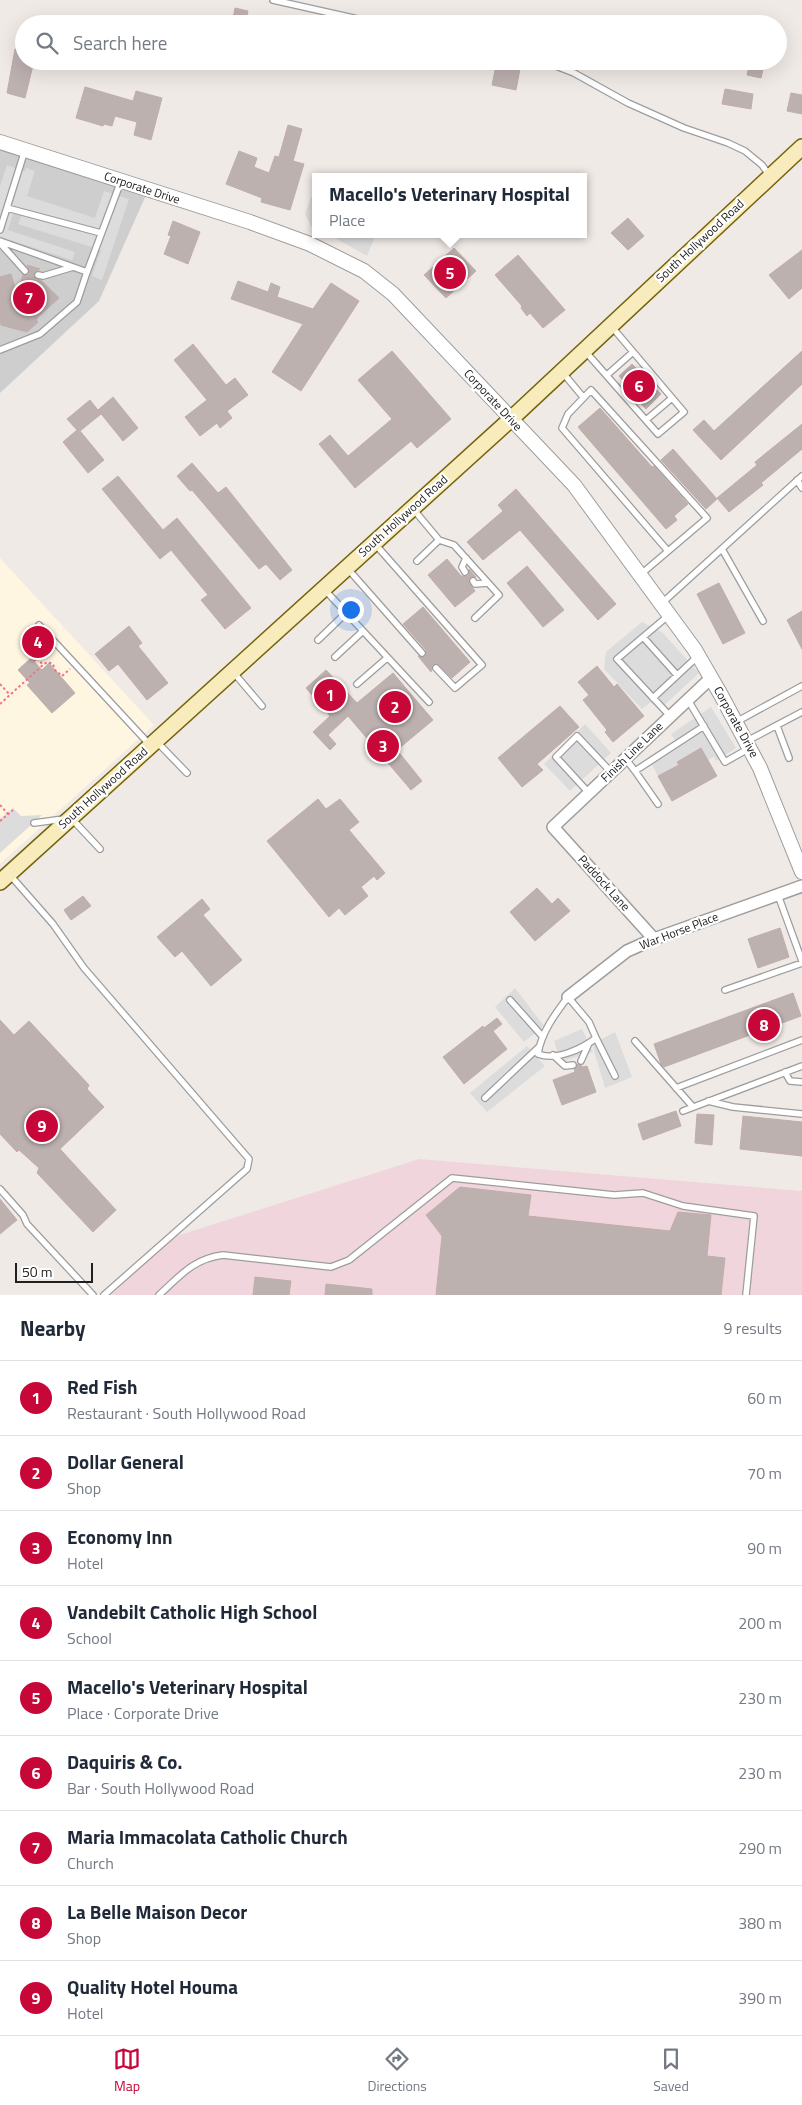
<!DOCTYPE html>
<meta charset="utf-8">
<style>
body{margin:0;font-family:"Titillium Web",sans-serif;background:#f6f6f7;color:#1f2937}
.scale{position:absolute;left:15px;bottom:12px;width:78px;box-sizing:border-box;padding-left:5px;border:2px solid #202020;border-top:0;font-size:14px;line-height:18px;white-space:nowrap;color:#202020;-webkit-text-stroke:4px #fff;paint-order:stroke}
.you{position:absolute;left:350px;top:609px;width:18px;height:18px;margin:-12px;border:4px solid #fff;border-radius:50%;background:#1a73e8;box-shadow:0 0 0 8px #1a73e833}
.badge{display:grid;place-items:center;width:32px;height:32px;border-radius:50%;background:#c80739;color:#fff;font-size:16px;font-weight:700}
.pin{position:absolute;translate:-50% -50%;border:2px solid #fff;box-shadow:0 1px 5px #0006}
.popup{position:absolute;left:312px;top:173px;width:275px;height:65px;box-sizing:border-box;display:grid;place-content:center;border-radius:0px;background:#fff;filter:drop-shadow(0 1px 4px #0005);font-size:16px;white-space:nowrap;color:#747a83}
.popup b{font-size:19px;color:#1f2937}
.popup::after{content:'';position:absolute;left:50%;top:100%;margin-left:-10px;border:10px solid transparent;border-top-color:#fff}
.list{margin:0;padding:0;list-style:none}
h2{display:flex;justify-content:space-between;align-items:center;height:65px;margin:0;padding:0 20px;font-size:21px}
h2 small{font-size:16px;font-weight:400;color:#747a83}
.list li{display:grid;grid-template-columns:32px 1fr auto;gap:15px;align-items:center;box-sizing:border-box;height:75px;padding:0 20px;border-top:1px solid #e0e1e3}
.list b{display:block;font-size:19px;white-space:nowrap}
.list p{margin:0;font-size:16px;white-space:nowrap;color:#747a83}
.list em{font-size:16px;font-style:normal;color:#747a83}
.icon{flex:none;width:28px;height:28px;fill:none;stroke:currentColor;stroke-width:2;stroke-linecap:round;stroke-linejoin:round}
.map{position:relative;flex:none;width:802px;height:1295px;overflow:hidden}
.search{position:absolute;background:#fff;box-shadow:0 5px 20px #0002;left:15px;right:15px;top:15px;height:55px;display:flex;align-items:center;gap:12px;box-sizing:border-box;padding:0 18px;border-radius:28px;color:#747a83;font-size:19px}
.sheet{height:740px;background:#fff}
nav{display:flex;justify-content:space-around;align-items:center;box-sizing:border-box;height:70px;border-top:1px solid #e0e1e3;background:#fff;font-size:14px;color:#747a83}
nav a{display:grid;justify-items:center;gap:2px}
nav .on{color:#c80739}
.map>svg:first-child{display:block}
</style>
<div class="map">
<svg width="802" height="1295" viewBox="0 0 802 1295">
<rect width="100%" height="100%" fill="#f0eae6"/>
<path fill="#f0d6dc" d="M 419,1159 L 802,1191 L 802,1295 L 111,1295 L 167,1239 Z"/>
<path fill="#fef6e1" d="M 0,558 L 154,725 L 0,864 Z"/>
<path fill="#cecece" d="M 0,150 L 146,195 L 99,301 L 0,393 Z"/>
<path fill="#dcdcdc" d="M 7,165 L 25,171 L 26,168 L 35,171 L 27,196 L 95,218 L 104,191 L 129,199 L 102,280 L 92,276 L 101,250 L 18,224 L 21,216 L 13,214 L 8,230 L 75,252 L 72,260 L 10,240 L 0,249 L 0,186 Z
M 311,197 L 316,199 L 316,228 L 311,226 L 305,214 Z
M 328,234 L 376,234 L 367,256 Z
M 642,622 L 662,632 L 699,673 L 659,710 L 651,702 L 642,709 L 604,669 L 606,652 Z
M 711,707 L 736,748 L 716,761 L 714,757 L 708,760 L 701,748 L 677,761 L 679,765 L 658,776 L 648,757 L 675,740 L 671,734 Z
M 585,724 L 611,753 L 570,791 L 544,764 Z
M 13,808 L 21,816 L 42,815 L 0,853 L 0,819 Z
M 515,988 L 544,1026 L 524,1042 L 495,1007 Z
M 582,1029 L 593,1052 L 560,1062 L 554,1041 Z
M 615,1032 L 632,1077 L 605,1088 L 592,1044 Z
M 527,1046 L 545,1066 L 487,1112 L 470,1093 Z"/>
<path fill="#bdb1b0" stroke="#c1ada9" d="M 235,8 L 248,11 L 245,24 L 232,24 Z
M 15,49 L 24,51 L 24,61 L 34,61 L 25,98 L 7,93 Z
M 750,61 L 765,61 L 761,78 L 747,75 Z
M 496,65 L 520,69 L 516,90 L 492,85 Z
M 85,87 L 133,101 L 136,91 L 162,98 L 151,140 L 134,135 L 137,122 L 115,116 L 112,126 L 104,124 L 103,126 L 76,118 Z
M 725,89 L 753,94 L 751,109 L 722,104 Z
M 791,93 L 802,95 L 802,114 L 787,111 Z
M 288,125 L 302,129 L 293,161 L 304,164 L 290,210 L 261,202 L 262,198 L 226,184 L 239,151 L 257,158 L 254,167 L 269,173 L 275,156 L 279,157 Z
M 628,218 L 644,236 L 628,250 L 611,233 Z
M 173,221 L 200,232 L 188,264 L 164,254 L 171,236 L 168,235 Z
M 454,248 L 476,271 L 446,298 L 424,275 Z
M 802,250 L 802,288 L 789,299 L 769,275 Z
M 518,255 L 565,310 L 543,328 L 530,313 L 527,316 L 521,308 L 522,306 L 495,275 Z
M 27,265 L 40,269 L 34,272 L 34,277 L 42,281 L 59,298 L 39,316 L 36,320 L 38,322 L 27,332 L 1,325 L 0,320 L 0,277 L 11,274 L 17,295 L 23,275 L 28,275 L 30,272 Z
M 238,281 L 268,292 L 271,283 L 280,287 L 277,297 L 313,309 L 331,283 L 359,301 L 301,391 L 272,372 L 303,324 L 231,299 Z
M 193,344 L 226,385 L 235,378 L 248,395 L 227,411 L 232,418 L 220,428 L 217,423 L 200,436 L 185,417 L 207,400 L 174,360 Z
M 392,351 L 451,419 L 417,448 L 411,441 L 355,488 L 319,444 L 330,435 L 348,456 L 392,419 L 358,380 Z
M 802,351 L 802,384 L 721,460 L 693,430 L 704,420 L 714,431 Z
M 632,364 L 661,394 L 646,409 L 625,387 L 627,384 L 619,376 Z
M 113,397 L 138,428 L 123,441 L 98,410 Z
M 90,400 L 101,414 L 80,431 L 104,460 L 88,473 L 63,442 L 77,430 L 67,419 Z
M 600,408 L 652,467 L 654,466 L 688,504 L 674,516 L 677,520 L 666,529 L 578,427 Z
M 802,424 L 802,449 L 761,483 L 763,485 L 729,512 L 717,498 L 757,465 L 755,462 Z
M 673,449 L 717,499 L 706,509 L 661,460 Z
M 192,463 L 218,493 L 226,487 L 292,570 L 280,580 L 266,564 L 259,569 L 192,490 L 190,491 L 177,476 Z
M 118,476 L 163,530 L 177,518 L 251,608 L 225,629 L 201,600 L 208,595 L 171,550 L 160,559 L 102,489 Z
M 516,489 L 616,604 L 598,620 L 520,530 L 483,560 L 467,542 L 503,511 L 498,505 Z
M 447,559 L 461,576 L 468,576 L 469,569 L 476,577 L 471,577 L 468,581 L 475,591 L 455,607 L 428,575 Z
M 527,566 L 564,610 L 543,627 L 507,583 Z
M 719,583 L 745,633 L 723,644 L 697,594 Z
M 423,607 L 470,662 L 452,678 L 438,664 L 432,665 L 431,672 L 418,656 L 425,657 L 426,650 L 403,624 Z
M 802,611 L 802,649 L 787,620 Z
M 129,626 L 142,643 L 138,646 L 168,683 L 147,700 L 118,664 L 109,671 L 95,654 Z
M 31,658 L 42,670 L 49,663 L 75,693 L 52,713 L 27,685 L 30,683 L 18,670 Z
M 597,666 L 614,687 L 617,684 L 644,716 L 613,742 L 605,732 L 607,730 L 583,700 L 589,695 L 578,682 Z
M 326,670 L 357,703 L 393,673 L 433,720 L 397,750 L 422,781 L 411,790 L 348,716 L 328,735 L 336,744 L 330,750 L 313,732 L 330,716 L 306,688 Z
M 560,706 L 579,727 L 537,764 L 543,770 L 522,787 L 498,758 Z
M 701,748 L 717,776 L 672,801 L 658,776 L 679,765 L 677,762 Z
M 318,799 L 326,809 L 340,799 L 359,822 L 349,830 L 385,873 L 377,880 L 374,876 L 361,887 L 368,896 L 345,915 L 339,908 L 329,917 L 267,841 Z
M 537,888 L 552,904 L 558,898 L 570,911 L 535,941 L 510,912 Z
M 83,896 L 91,906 L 71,920 L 64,910 Z
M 202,899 L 210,909 L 203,915 L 242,960 L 211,986 L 182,951 L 175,957 L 157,937 Z
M 780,928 L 789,957 L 758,968 L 748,939 Z
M 793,993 L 801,1016 L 664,1067 L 661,1064 L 654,1044 Z
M 497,1018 L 502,1024 L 493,1031 L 507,1049 L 464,1084 L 443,1057 L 483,1026 L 484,1028 Z
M 0,1020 L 14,1035 L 29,1021 L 89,1085 L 87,1089 L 104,1107 L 60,1149 L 116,1210 L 93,1232 L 37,1173 L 39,1168 L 19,1150 L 17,1152 L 0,1134 Z
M 578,1064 L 583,1067 L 587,1066 L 596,1092 L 562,1105 L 553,1080 L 575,1072 L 574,1069 Z
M 676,1111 L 681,1126 L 643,1140 L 638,1124 Z
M 697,1114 L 714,1115 L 712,1145 L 695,1143 Z
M 743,1116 L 802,1122 L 802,1156 L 740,1149 Z
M 460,1187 L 531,1195 L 528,1216 L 670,1231 L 678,1212 L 711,1215 L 707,1256 L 725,1258 L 721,1295 L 436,1295 L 442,1236 L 426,1215 Z
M 0,1199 L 17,1220 L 0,1234 Z
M 255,1277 L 291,1281 L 289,1295 L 253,1295 Z
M 326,1284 L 372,1289 L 372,1295 L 325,1295 Z"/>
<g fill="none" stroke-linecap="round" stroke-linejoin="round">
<g stroke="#9d9d9d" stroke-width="8">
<path id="service" d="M 273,0 L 380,24
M 543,61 L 574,73 L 628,103 L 684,128 L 728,143 L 745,151 L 762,165 L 770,176
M 7,208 L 101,233
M 0,230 L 25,150
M 0,241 L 73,267
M 0,243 L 25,271
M 38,275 L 43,276 L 73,267 L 87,272 L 121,181
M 0,350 L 40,334 L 77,302 L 87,272
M 585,351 L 658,434 L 684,412 L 612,327
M 563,373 L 583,397
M 607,375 L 633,352
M 646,420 L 672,398
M 797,480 L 802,488
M 414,510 L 439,540 L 417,561
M 439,540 L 454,545 L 499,595 L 475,618
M 375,544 L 482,665 L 455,688 L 436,668
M 722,549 L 763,621
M 348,569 L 422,653
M 465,572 L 462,567 L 466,558
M 640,575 L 707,518 L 591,390 L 568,414 L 562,428 L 668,551
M 473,581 L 475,584 L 488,583
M 325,590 L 429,702
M 661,604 L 802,476
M 669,615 L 617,659 L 670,716
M 39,625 L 150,745
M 643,637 L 677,675
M 318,640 L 346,613
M 335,657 L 363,631
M 234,673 L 262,706
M 357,684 L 387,658
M 653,698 L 698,656
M 688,700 L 725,762 L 748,749
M 736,722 L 802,686
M 777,726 L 789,758
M 747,741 L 802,712
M 157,742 L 187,773
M 625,758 L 635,771 L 704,726
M 635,771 L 658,804
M 589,793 L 556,757 L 577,736 L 611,772
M 34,823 L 71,818 L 100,849
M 10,875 L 53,924 L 84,968 L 249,1159 L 247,1169 L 104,1295
M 778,895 L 802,961
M 725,990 L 802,963
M 568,997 L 589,1022 L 596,1038 C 582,1049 556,1061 538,1054 C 541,1033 555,1014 568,997 Z
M 510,1000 L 543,1037
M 596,1038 L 615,1076
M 635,1041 L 693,1107
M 553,1055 L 565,1066 L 573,1065
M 581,1061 L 589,1043
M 785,1072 L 790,1081 L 802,1082
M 676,1088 L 802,1040
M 485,1098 L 539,1047
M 708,1101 L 733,1107 L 802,1114
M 683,1111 L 802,1066
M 0,1189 L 23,1215 L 27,1224 L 93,1295
M 159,1295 C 181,1275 193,1259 223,1255 L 331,1267 L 349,1260 L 452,1178 L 614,1195 L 643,1193 L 683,1206 L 754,1216 L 746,1295"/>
</g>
<g stroke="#9d9d9d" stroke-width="14">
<path id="minor" d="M 654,939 L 553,827 L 711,678
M 568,997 L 627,951 L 654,939 L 802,886"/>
</g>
<g stroke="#9d9d9d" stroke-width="16">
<path id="tertiary" d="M 0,142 L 250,222 L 310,244 L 364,271 L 393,294 L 574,485 L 695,650 L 721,695 L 760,768 L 802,872"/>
</g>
<g stroke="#756409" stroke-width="18">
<path id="secondary" d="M 0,882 L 511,419 L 802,147"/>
</g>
<path stroke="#f57287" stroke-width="2" stroke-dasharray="2.5 2.5" stroke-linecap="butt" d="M 37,658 L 43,665
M 34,661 L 49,647
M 0,684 L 10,695
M 0,704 L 44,664 L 48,662 L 53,664 L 55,670 L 62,676 L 70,669
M 0,805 L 8,814
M 0,821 L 13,810"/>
<use href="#service" stroke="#fff" stroke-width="5.5"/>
<use href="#minor" stroke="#fff" stroke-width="11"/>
<use href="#tertiary" stroke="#fff" stroke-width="14"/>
<use href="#secondary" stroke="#f8ebbc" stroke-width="15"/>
</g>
<g text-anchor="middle" stroke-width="4.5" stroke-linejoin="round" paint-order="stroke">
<g font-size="12" fill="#202020" stroke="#fff">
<text transform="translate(142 188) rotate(18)" y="4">Corporate Drive</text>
<text transform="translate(700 241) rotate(-43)" y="4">South Hollywood Road</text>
<text transform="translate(493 400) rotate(47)" y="4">Corporate Drive</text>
<text transform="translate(403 516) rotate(-42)" y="4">South Hollywood Road</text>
<text transform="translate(736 722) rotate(61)" y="4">Corporate Drive</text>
<text transform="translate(632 752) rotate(-44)" y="4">Finish Line Lane</text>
<text transform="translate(103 788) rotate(-42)" y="4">South Hollywood Road</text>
<text transform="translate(604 883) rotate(48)" y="4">Paddock Lane</text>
<text transform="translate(679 931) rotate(-21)" y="4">War Horse Place</text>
</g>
</g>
</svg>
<div class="scale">50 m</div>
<div class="you"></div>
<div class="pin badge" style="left:330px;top:695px">1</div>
<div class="pin badge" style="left:395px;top:707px">2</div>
<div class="pin badge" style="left:383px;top:746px">3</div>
<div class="pin badge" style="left:38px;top:642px">4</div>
<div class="pin badge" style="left:450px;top:273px">5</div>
<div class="popup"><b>Macello's Veterinary Hospital</b>Place</div>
<div class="pin badge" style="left:639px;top:386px">6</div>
<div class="pin badge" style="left:29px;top:298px">7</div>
<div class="pin badge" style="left:764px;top:1025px">8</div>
<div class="pin badge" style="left:42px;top:1126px">9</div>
<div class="search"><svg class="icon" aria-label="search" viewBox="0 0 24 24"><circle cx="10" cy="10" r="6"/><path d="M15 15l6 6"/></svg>Search here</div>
</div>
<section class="sheet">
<h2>Nearby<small>9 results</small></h2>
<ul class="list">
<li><span class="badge">1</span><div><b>Red Fish</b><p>Restaurant · South Hollywood Road</p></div><em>60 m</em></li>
<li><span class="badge">2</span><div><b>Dollar General</b><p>Shop</p></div><em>70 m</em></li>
<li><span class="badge">3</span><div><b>Economy Inn</b><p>Hotel</p></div><em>90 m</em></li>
<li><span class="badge">4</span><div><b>Vandebilt Catholic High School</b><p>School</p></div><em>200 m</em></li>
<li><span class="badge">5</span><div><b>Macello's Veterinary Hospital</b><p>Place · Corporate Drive</p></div><em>230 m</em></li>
<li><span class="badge">6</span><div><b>Daquiris &amp; Co.</b><p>Bar · South Hollywood Road</p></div><em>230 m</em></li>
<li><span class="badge">7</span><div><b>Maria Immacolata Catholic Church</b><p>Church</p></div><em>290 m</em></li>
<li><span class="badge">8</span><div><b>La Belle Maison Decor</b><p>Shop</p></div><em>380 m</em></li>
<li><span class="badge">9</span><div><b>Quality Hotel Houma</b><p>Hotel</p></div><em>390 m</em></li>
</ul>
</section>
<nav>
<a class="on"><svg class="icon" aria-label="map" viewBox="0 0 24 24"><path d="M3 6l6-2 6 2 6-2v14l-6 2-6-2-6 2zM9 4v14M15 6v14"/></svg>Map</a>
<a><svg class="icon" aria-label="directions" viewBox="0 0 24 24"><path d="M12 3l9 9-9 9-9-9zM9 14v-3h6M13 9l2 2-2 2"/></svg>Directions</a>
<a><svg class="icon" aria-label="saved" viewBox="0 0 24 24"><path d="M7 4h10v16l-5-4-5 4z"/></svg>Saved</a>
</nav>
